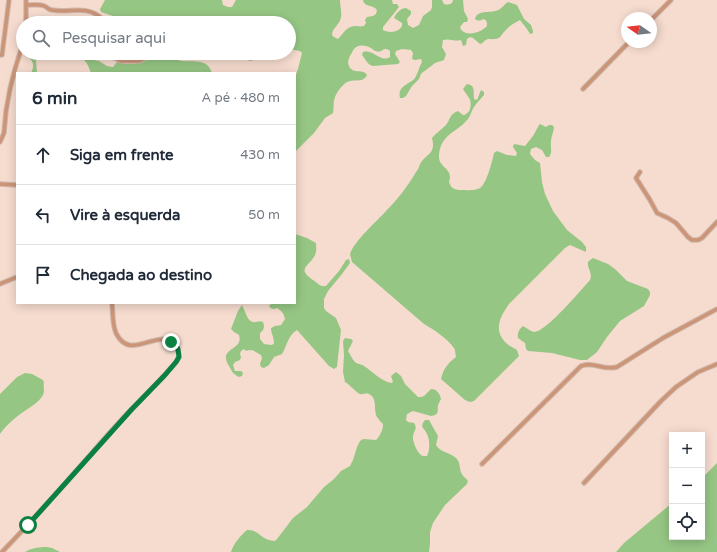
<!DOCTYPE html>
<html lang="pt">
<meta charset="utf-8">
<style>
body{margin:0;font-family:"Varela Round",sans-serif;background:#f2f2f3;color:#1f2937}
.controls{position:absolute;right:12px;bottom:12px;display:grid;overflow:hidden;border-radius:0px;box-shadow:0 2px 10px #0003}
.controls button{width:36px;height:36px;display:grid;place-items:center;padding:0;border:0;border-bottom:1px solid #e0e1e3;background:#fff;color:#1f2937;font:20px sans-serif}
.compass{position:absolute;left:621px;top:12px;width:36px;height:36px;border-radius:50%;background:#fff;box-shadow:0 2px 10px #0003;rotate:284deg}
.stop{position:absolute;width:12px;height:12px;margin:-9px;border:3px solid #0b8043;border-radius:50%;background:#fff}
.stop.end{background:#0b8043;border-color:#fff;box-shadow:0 1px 4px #0008}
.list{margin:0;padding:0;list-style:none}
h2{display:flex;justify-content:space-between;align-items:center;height:52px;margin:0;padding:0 16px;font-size:17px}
h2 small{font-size:13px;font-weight:400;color:#747a83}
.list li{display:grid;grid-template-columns:26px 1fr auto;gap:12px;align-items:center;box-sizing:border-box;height:60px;padding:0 16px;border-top:1px solid #e0e1e3}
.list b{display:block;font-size:15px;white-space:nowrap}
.list em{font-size:13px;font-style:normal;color:#747a83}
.icon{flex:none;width:22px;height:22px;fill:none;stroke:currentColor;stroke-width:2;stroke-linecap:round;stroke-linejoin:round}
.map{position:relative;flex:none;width:717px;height:552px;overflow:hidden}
.search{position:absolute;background:#fff;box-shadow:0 2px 10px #0003;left:16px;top:16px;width:280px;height:44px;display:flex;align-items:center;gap:10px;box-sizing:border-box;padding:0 14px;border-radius:22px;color:#747a83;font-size:15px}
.panel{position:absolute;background:#fff;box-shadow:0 2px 10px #0003;left:16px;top:72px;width:280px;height:232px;border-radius:0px}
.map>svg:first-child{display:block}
</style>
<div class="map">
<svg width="717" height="552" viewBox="0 0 717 552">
<rect width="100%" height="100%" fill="#f6dccf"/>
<path fill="#96c684" d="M 105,0 L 222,0 L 223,5 L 228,7 L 232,7 L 236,0 L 340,0 C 340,6 342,12 341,17 C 340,25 332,28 332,35 L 334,37 L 338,39 C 343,34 346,27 354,26 C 358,26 360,27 364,26 L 366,23 L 365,20 L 367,17 L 373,16 L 376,14 L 377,10 L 375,8 C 370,5 364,6 363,0 L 392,0 L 393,4 L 397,4 L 399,7 L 383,27 L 383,30 C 389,33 398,33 402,26 L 402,23 L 394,18 C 396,13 401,8 406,8 L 411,11 L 411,14 L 407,19 L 408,25 L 413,28 L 419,25 L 423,16 L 431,10 L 432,7 L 432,0 L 442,0 L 444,4 C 448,5 452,5 453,0 L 463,0 L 464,11 L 468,19 L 467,22 L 464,22 L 460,27 C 463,38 481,33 487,26 C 487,22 487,20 483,19 C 480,21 478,21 475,19 C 478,9 489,14 498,10 C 502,9 504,4 508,2 L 517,5 L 524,19 L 531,25 L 533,31 L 533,33 L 530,34 L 527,29 L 520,20 C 514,23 508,27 504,32 C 503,33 501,36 500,37 C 497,40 492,39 488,39 C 484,40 484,43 480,44 L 473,38 L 470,37 L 467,39 L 466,45 L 463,46 L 461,40 C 453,42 451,38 443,40 L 442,47 L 446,54 L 444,60 L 435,63 L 426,70 L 423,72 L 421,74 L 419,79 L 412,86 L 406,96 L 403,98 L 400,98 C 397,85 411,84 415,78 C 418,73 419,67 422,62 L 421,59 L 415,60 L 412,59 L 413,53 L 411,50 L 402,49 L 396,51 L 395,54 L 400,62 L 398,64 L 373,66 C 368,65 365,59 362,55 L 363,52 C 374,49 380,63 390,57 L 390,51 C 383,45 383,54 376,51 C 374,51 373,49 371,48 C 366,45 358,44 354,49 C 353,50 352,53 351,54 C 349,58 347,62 349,66 C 353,75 363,68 367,75 C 363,84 354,78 347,82 C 342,85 337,92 335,97 C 333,102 334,107 333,113 L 325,118 L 314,133 L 295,152 L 295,77 L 298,69 L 302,53 L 300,51 L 289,49 L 289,23 L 133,23 L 129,19 L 119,18 L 101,12 L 100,9 Z
M 31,53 L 39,53 L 36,60 L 37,73 L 31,73 C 34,68 34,61 29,58 Z
M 68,53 L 84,53 L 86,57 L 88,59 L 99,61 L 107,66 L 113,67 L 117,62 C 127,65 137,65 147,60 C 151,58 156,54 161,54 C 167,53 170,57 175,59 C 187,65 207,55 212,73 L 91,73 C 86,57 81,58 68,53 Z
M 115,53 L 148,53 C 140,59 126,61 116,56 Z
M 245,53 L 274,53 L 250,61 C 245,59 246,57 245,53 Z
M 467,84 C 476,85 473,93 474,99 L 477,100 L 481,90 L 484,92 L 484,95 C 481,99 477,102 474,107 C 471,111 471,116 467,120 C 456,133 441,134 439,155 C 438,169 454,167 449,182 C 451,188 454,190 461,190 C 467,190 475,191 480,188 C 487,183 492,162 494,153 L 497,151 L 507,155 L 516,156 L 517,153 L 513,147 L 514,144 L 525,146 L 533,136 L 539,125 L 540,124 L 546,127 L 549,125 L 552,125 L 554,127 C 554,132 551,136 551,141 C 550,147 553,152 549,157 L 546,157 L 542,150 L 536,147 L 531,149 L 530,154 L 535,160 L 540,163 L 542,182 L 545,194 L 553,211 L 567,230 L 582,242 L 586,247 L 586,252 L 570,245 L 565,248 L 509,304 C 500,317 493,330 506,343 C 509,346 514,348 517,350 L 519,356 L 474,401 L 470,402 L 465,400 L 441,379 C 443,369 448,363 456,357 C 456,356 455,351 455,350 C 450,340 433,329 424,324 L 352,262 L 350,254 C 355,240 376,222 386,211 C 397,200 408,186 416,172 C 418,170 419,167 420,164 C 427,152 436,155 432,138 C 436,133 441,130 445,126 C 451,120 448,115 458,111 L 463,115 C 464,115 465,115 466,114 C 471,112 472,102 469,98 C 467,94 465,93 463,89 Z
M 295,234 L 307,238 L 316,243 C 316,247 317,251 315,255 C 309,267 296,268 313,280 C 318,283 319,287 326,286 L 339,271 L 346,260 L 349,259 L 350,263 L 342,274 L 328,291 L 324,299 L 324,308 L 326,311 L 336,318 L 341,330 L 337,367 L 334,369 L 329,366 L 297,330 C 288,335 287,346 282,354 L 274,357 L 269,365 L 264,368 L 261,367 L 260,364 L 262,358 L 261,355 C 256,353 253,348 246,351 L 244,349 L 241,351 L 240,354 L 241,357 L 240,360 L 235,362 L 233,365 L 235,371 L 241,371 L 243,373 L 242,376 L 239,377 C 232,373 233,373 229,366 C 217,347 244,351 239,335 L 234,332 L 231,329 L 238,311 L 242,305 C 245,310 247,321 253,322 C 257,323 258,320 263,322 C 265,327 264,330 260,333 L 260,339 L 264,344 L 271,345 L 274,344 C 274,336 271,334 271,328 L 275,326 L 281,325 L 285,319 C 284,314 282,311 277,308 C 273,310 271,309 269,306 L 271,304 L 273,303 L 295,303 Z
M 593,258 L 608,264 L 615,269 L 627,281 L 648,289 L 650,292 L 650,295 L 644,306 L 620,321 L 607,337 L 597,352 L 587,360 L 580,360 L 552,353 L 528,351 L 526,349 L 525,343 L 518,338 C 517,333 519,329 523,326 C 527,328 530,331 534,332 C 546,332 581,290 590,280 C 593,273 587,269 588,262 L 590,260 Z
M 345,338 L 351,339 L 353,341 L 348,351 C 350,354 352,359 355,362 C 357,364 361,364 364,366 C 373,372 380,380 391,383 L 393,382 L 391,376 L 396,372 L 401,376 L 405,384 L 418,397 L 421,397 L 424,396 L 431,389 C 437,389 440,394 441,399 C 440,401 439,403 438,405 C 437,411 440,415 431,416 L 413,411 L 407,414 L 406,420 L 408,422 L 414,423 C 418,429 414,430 413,436 C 412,441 418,455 423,456 C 425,456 426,456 427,456 C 430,450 430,440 427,434 C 424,427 419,428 425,420 L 429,420 L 438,436 L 436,445 C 442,454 451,452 457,459 C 461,464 459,470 462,474 C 463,477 466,478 468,481 L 467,484 L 445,505 L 433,523 L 430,532 L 430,544 L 429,552 L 231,552 C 233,544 241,535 247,530 C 259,529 261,541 275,541 L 277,539 L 293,518 L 307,507 L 324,487 L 334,479 L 341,471 L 350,466 L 353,460 L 357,447 L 360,441 L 363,439 L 376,440 C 380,436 383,430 383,424 C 381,422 379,420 377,417 C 373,409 378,399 369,394 C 366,392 363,395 360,394 C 358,394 349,384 345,382 L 343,372 L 344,355 L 343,341 Z
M 25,373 L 32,374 L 43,380 L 44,383 C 43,387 45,391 43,395 C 39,402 32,406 26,410 C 18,415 5,426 0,434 L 0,394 L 17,377 Z
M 717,463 L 717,552 L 616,552 L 624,543 L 672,503 L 672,537 L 702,537 L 702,478 Z
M 47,547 L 52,548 L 60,552 L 25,552 C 31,548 39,547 47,547 Z"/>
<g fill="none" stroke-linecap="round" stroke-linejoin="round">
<g stroke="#cfb8ac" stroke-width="5.5">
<path id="minor" d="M 26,0 L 26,23
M 26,5 C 31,5 39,4 44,6 C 47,7 49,10 52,10 C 69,13 85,5 100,17 L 101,23
M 651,20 L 671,0
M 109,53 L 113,57 L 121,61 L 139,61 L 150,56 L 154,53
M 0,55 L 2,55 L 9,0
M 583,89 L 629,42
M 0,142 L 4,133 L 6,111 L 10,89 L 15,69 L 23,43
M 640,172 L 636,178 L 650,200 L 657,213 L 668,218 L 676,223 L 688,237 L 692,240 L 698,240 L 702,238 L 717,222
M 0,184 L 17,185
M 0,284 L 17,277
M 482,464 L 581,366 C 594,361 603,371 617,367 L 663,338 L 717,309
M 584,483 L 661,401 L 676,387 L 698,372 L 717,364
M 2,552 C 30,523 57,493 84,462 C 101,443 118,422 137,404 C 147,393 158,383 168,371 C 171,368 174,365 176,362 C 179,359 179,354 178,351 C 177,347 175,345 173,343 C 155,329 130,362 116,333 C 112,324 113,312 112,303"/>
</g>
<use href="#minor" stroke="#cc9578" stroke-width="3.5"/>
</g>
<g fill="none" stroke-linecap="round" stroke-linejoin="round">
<path stroke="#0b8043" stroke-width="5" d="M 28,525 L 132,409 L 165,375 L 176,362 L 179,357 L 178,349 L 176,346 L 171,342"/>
</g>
</svg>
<div class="controls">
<button>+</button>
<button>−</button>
<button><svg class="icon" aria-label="locate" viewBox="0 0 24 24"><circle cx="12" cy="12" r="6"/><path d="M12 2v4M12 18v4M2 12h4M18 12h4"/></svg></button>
</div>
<svg class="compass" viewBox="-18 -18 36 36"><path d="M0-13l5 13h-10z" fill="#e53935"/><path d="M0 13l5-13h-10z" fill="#747a83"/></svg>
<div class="stop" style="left:28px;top:525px"></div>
<div class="stop end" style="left:171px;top:342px"></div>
<div class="search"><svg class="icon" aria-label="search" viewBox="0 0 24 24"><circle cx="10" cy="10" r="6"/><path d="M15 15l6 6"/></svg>Pesquisar aqui</div>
<section class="panel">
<h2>6 min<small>A pé · 480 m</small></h2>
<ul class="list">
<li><svg class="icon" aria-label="ahead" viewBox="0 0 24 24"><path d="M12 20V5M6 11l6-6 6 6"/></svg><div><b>Siga em frente</b></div><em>430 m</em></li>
<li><svg class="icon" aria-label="left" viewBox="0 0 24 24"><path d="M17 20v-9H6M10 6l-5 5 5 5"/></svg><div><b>Vire à esquerda</b></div><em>50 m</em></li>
<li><svg class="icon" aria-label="arrive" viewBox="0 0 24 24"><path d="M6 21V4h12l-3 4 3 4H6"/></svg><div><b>Chegada ao destino</b></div></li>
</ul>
</section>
</div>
